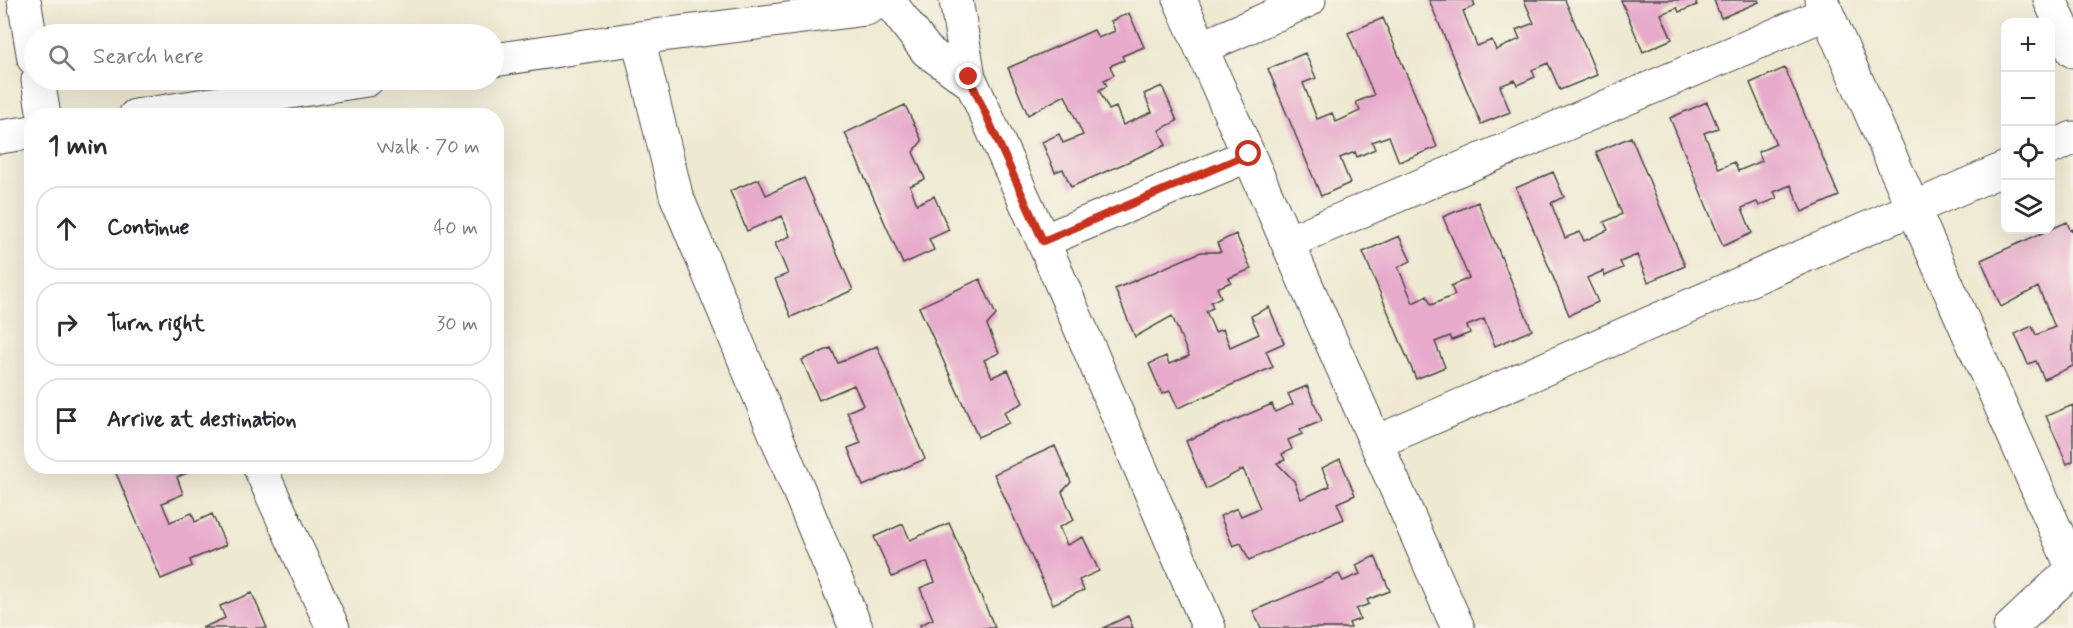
<!DOCTYPE html>
<meta charset="utf-8">
<style>
body{margin:0;font-family:Mynerve,sans-serif;background:#f2f2f3;color:#2b2b33}
.controls{position:absolute;right:18px;top:18px;display:grid;overflow:hidden;border-radius:12px;box-shadow:0 6px 24px #0002}
.controls button{width:54px;height:54px;display:grid;place-items:center;padding:0;border:0;border-bottom:2px solid #e1e1e2;background:#fff;color:#2b2b33;font:30px sans-serif}
.stop{position:absolute;width:18px;height:18px;margin:-14px;border:4px solid #c8321e;border-radius:50%;background:#fff}
.stop.end{background:#c8321e;border-color:#fff;box-shadow:0 2px 6px #0008}
.list{margin:0;padding:0;list-style:none}
h2{display:flex;justify-content:space-between;align-items:center;height:78px;margin:0;padding:0 24px;font-size:26px}
h2 small{font-size:20px;font-weight:400;color:#7c7c81}
.list li{display:grid;grid-template-columns:39px 1fr auto;gap:18px;align-items:center;box-sizing:border-box;height:84px;margin:0 12px 12px;padding:0 12px;border:2px solid #e1e1e2;border-radius:24px}
.list b{display:block;font-size:22px;white-space:nowrap}
.list em{font-size:20px;font-style:normal;color:#7c7c81}
.icon{flex:none;width:33px;height:33px;fill:none;stroke:currentColor;stroke-width:2;stroke-linecap:round;stroke-linejoin:round}
.map{position:relative;flex:none;width:2073px;height:628px;overflow:hidden}
.search{position:absolute;background:#fff;box-shadow:0 6px 24px #0002;left:24px;top:24px;width:480px;height:66px;display:flex;align-items:center;gap:15px;box-sizing:border-box;padding:0 21px;border-radius:33px;color:#7c7c81;font-size:22px}
.panel{position:absolute;background:#fff;box-shadow:0 6px 24px #0002;left:24px;top:108px;width:480px;height:366px;border-radius:24px}
.map>svg:first-child{display:block}
</style>
<div class="map">
<svg width="2073" height="628" viewBox="0 0 2073 628">
<rect width="100%" height="100%" fill="#f7f3e8"/>
<filter id="ink" filterUnits="userSpaceOnUse"><feTurbulence type="fractalNoise" baseFrequency=".0167" numOctaves="2"/><feDisplacementMap in="SourceGraphic" scale="12" xChannelSelector="R" yChannelSelector="G"/><feConvolveMatrix kernelMatrix="1 2 1 2 8 2 1 2 1" color-interpolation-filters="sRGB"/></filter>
<filter id="wash" filterUnits="userSpaceOnUse"><feTurbulence type="fractalNoise" baseFrequency=".008" numOctaves="4" result="noise"/><feDisplacementMap in="SourceGraphic" scale="24" xChannelSelector="R" yChannelSelector="G"/><feGaussianBlur stdDeviation="1.35" result="paint"/><feColorMatrix in="noise" values="0 0 0 0 0 0 0 0 0 0 0 0 0 0 0 0 0 1.4 0 .05"/><feComposite in="paint" operator="in"/></filter>
<g filter="url(#wash)">
<rect width="100%" height="100%" fill="#eee9d1"/>
<g id="blocks">
<path fill="#e7aacb" d="M 1429,0 L 1473,0 L 1475,6 L 1463,11 L 1477,46 L 1492,40 L 1496,50 L 1520,39 L 1516,30 L 1534,23 L 1524,0 L 1565,0 L 1597,75 L 1560,90 L 1548,63 L 1532,70 L 1535,77 L 1517,85 L 1515,80 L 1500,86 L 1510,112 L 1481,124 Z
M 1621,0 L 1695,0 L 1697,5 L 1679,12 L 1677,8 L 1661,14 L 1672,39 L 1643,52 Z
M 1714,0 L 1758,0 L 1759,2 L 1721,18 Z
M 1129,13 L 1144,47 L 1122,56 L 1124,60 L 1110,66 L 1114,75 L 1104,80 L 1107,86 L 1099,90 L 1109,110 L 1116,107 L 1123,125 L 1152,112 L 1144,94 L 1162,86 L 1177,121 L 1159,130 L 1166,145 L 1071,187 L 1063,169 L 1055,172 L 1042,142 L 1059,134 L 1063,143 L 1083,135 L 1065,95 L 1028,115 L 1008,68 L 1094,30 L 1098,38 L 1115,31 L 1111,21 Z
M 1383,18 L 1437,147 L 1399,162 L 1389,136 L 1372,142 L 1375,149 L 1357,157 L 1355,152 L 1340,158 L 1350,183 L 1321,196 L 1268,69 L 1305,53 L 1316,78 L 1303,83 L 1317,119 L 1332,113 L 1336,122 L 1360,111 L 1356,102 L 1374,95 L 1348,33 Z
M 1785,68 L 1839,196 L 1802,212 L 1791,185 L 1774,192 L 1777,198 L 1759,206 L 1757,202 L 1742,208 L 1752,233 L 1723,246 L 1670,118 L 1707,102 L 1718,128 L 1704,133 L 1719,169 L 1734,162 L 1738,171 L 1762,161 L 1758,152 L 1776,144 L 1750,83 Z
M 905,105 L 922,141 L 913,152 L 925,179 L 910,186 L 917,204 L 934,196 L 949,230 L 929,239 L 934,250 L 903,264 L 845,133 Z
M 1631,137 L 1685,266 L 1648,282 L 1637,255 L 1620,262 L 1623,268 L 1605,276 L 1603,271 L 1587,278 L 1598,302 L 1569,315 L 1516,188 L 1553,172 L 1564,197 L 1551,203 L 1565,238 L 1580,232 L 1584,241 L 1608,230 L 1604,222 L 1622,214 L 1596,152 Z
M 804,178 L 853,290 L 791,317 L 775,279 L 788,274 L 775,243 L 790,236 L 782,216 L 747,231 L 730,191 L 759,179 L 766,195 Z
M 1478,202 L 1532,330 L 1495,346 L 1484,319 L 1467,326 L 1470,333 L 1452,340 L 1450,336 L 1435,342 L 1445,367 L 1416,379 L 1363,252 L 1399,236 L 1411,261 L 1398,267 L 1413,303 L 1427,296 L 1431,305 L 1455,295 L 1451,286 L 1469,278 L 1443,217 Z
M 2067,222 L 2070,230 L 2073,229 L 2073,366 L 2044,379 L 2036,361 L 2028,364 L 2015,334 L 2032,326 L 2036,335 L 2055,327 L 2038,287 L 2001,307 L 1981,260 Z
M 1236,234 L 1251,269 L 1229,278 L 1231,282 L 1217,288 L 1221,297 L 1211,302 L 1213,308 L 1206,311 L 1215,332 L 1223,329 L 1230,347 L 1259,334 L 1251,316 L 1269,307 L 1284,343 L 1266,351 L 1273,367 L 1178,408 L 1170,391 L 1162,394 L 1149,364 L 1166,356 L 1169,364 L 1189,356 L 1172,316 L 1135,337 L 1115,289 L 1201,252 L 1221,252 L 1217,243 Z
M 980,279 L 996,315 L 987,325 L 999,353 L 984,360 L 992,377 L 1008,370 L 1023,403 L 1004,412 L 1009,423 L 978,437 L 919,307 Z
M 877,346 L 925,459 L 863,486 L 848,448 L 861,443 L 847,412 L 863,405 L 854,385 L 819,400 L 802,360 L 831,348 L 838,363 Z
M 1307,386 L 1322,421 L 1300,430 L 1302,434 L 1288,440 L 1292,449 L 1282,454 L 1285,460 L 1277,463 L 1294,481 L 1301,499 L 1330,486 L 1322,468 L 1340,459 L 1355,495 L 1337,503 L 1344,519 L 1249,560 L 1241,543 L 1233,546 L 1220,516 L 1237,508 L 1241,516 L 1260,508 L 1243,469 L 1206,489 L 1186,441 L 1272,404 L 1275,412 L 1293,404 L 1288,394 Z
M 2073,405 L 2073,461 L 2067,464 L 2046,416 Z
M 1055,446 L 1071,482 L 1062,492 L 1074,520 L 1059,527 L 1067,545 L 1083,537 L 1099,571 L 1079,580 L 1084,590 L 1053,604 L 994,474 Z
M 113,466 L 192,466 L 194,470 L 177,477 L 183,494 L 162,503 L 170,522 L 192,513 L 195,522 L 212,514 L 226,545 L 190,560 L 192,566 L 161,579 Z
M 949,523 L 995,628 L 921,628 L 920,625 L 933,619 L 920,588 L 935,582 L 927,562 L 892,577 L 874,537 L 903,524 L 910,540 Z
M 1375,556 L 1390,591 L 1367,600 L 1369,604 L 1356,609 L 1360,619 L 1349,623 L 1351,628 L 1261,628 L 1253,611 L 1339,574 L 1343,581 L 1360,574 L 1356,565 Z
M 252,593 L 267,628 L 202,628 L 225,618 L 220,606 Z
M 1128,616 L 1133,628 L 1103,628 Z"/>
</g>
</g>
<g filter="url(#ink)">
<use href="#blocks" fill-opacity="0" stroke="#484844" stroke-width="1.5"/>
<g fill="none" stroke-linecap="round" stroke-linejoin="round">
<g stroke="#484844" stroke-width="35">
<path id="minor" d="M 24,0 L 34,59
M 888,0 L 927,51 L 971,83
M 956,0 L 969,77 L 1043,241 L 1209,628
M 1180,0 L 1458,628
M 1821,0 L 2073,569
M 2050,0 L 2073,51
M 638,38 L 676,195 L 856,628
M 1201,48 L 1309,0
M 494,60 L 638,38 L 866,9 L 882,0
M 38,80 L 44,116
M 135,116 L 367,80
M 0,137 L 32,132
M 2050,148 L 2073,138
M 1043,241 L 1249,155
M 1288,242 L 1827,13
M 1377,442 L 2006,168
M 259,466 L 333,628
M 2010,628 L 2073,569"/>
</g>
<use href="#minor" stroke="#fff" stroke-width="33"/>
</g>
</g>
<g fill="none" stroke-linecap="round" stroke-linejoin="round" filter="url(#ink)">
<path stroke="#c8321e" stroke-width="8" d="M 969,77 L 1043,241 L 1249,154"/>
</g>
</svg>
<div class="controls">
<button>+</button>
<button>−</button>
<button><svg class="icon" aria-label="locate" viewBox="0 0 24 24"><circle cx="12" cy="12" r="6"/><path d="M12 2v4M12 18v4M2 12h4M18 12h4"/></svg></button>
<button><svg class="icon" aria-label="layers" viewBox="0 0 24 24"><path d="M12 4l9 5-9 5-9-5zM3 14l9 5 9-5"/></svg></button>
</div>
<div class="stop" style="left:1249px;top:154px"></div>
<div class="stop end" style="left:969px;top:77px"></div>
<div class="search"><svg class="icon" aria-label="search" viewBox="0 0 24 24"><circle cx="10" cy="10" r="6"/><path d="M15 15l6 6"/></svg>Search here</div>
<section class="panel">
<h2>1 min<small>Walk · 70 m</small></h2>
<ul class="list">
<li><svg class="icon" aria-label="ahead" viewBox="0 0 24 24"><path d="M12 20V5M6 11l6-6 6 6"/></svg><div><b>Continue</b></div><em>40 m</em></li>
<li><svg class="icon" aria-label="right" viewBox="0 0 24 24"><path d="M7 20v-9h11M14 6l5 5-5 5"/></svg><div><b>Turn right</b></div><em>30 m</em></li>
<li><svg class="icon" aria-label="arrive" viewBox="0 0 24 24"><path d="M6 21V4h12l-3 4 3 4H6"/></svg><div><b>Arrive at destination</b></div></li>
</ul>
</section>
</div>
